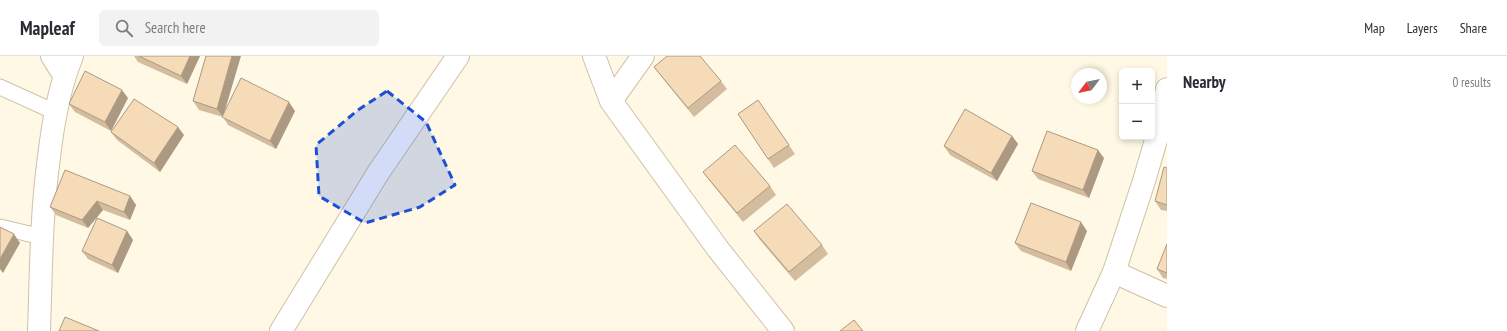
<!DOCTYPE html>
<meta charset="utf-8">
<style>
body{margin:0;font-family:"PT Sans Narrow",sans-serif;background:#f2f2f3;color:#2b2b33}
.controls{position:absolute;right:12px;top:12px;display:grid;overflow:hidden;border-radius:6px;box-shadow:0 2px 6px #0003}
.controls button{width:36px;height:36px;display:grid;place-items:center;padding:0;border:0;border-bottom:1px solid #e1e1e2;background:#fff;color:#2b2b33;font:20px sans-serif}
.compass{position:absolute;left:1071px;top:12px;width:36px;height:36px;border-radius:50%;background:#fff;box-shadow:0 2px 6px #0003;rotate:238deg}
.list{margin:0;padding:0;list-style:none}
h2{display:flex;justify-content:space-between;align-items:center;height:52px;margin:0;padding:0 16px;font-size:17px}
h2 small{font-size:13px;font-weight:400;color:#7c7c81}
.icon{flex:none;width:22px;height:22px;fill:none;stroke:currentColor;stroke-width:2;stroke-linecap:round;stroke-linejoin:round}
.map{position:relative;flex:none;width:1167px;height:275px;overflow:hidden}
header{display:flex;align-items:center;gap:24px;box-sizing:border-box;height:56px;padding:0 20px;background:#fff;border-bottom:1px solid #e1e1e2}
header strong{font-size:19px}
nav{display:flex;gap:22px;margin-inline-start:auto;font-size:14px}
.search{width:280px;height:36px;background:#f2f2f3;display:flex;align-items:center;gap:10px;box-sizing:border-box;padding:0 14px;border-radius:6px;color:#7c7c81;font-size:15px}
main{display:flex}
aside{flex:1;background:#fff}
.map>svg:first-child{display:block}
</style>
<header>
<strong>Mapleaf</strong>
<div class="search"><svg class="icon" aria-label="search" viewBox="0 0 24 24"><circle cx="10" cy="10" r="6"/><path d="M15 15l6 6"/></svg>Search here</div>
<nav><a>Map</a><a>Layers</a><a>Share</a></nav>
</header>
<main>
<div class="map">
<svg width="1167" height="275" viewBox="0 0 1167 275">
<rect width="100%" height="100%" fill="#fef8e4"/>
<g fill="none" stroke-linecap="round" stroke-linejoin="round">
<g stroke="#d0c1a9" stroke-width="17">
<path id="service" d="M 0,31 L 55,56
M 0,171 L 42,181"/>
</g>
<g stroke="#d0c1a9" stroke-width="24">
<path id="minor" d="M 52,0 L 64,19
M 594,0 L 611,45 L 718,193 L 783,275
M 611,45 L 643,0
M 1114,216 L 1167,240
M 39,275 C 41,217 41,159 49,101 C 53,66 59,32 72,0
M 281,275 L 378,117 L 458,0"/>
</g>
<g stroke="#d0c1a9" stroke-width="24">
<path id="tertiary" d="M 1087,275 L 1114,216 L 1144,125 L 1156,84 L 1167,33"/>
</g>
<use href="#service" stroke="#fff" stroke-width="15"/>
<use href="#minor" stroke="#fff" stroke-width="22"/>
<use href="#tertiary" stroke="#fff" stroke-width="22"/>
</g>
<path fill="#d4bc9f" d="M 134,0 L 200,0 L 187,28 L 138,6 Z
M 206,0 L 223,59 L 295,55 L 276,93 L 228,69 L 223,61 L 199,54 L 193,45 Z
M 654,11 L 721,25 L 727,33 L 694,61 L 660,19 Z
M 128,42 L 111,75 L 75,56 L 69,48 Z
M 758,44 L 795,98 L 774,112 L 738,58 Z
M 111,76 L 184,79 L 160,116 L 117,84 Z
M 1012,80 L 1018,88 L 997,125 L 950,99 L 944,90 Z
M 1104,102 L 1089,142 L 1038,123 L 1032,115 Z
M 1167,112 L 1167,155 L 1161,154 L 1155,145 Z
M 703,116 L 770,130 L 776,139 L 743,166 L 709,124 Z
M 130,140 L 136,149 L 130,164 L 103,154 L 88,172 L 56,159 L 50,151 Z
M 127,175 L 133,184 L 118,217 L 88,203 L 82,195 Z
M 754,175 L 822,189 L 828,198 L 795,225 L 760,184 Z
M 1087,175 L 1071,215 L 1021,195 L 1015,187 Z
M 1167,188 L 1167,223 L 1163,222 L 1157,213 Z"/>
<path fill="#ac9982" d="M 190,0 L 200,0 L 187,28 L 181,20 Z
M 232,0 L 241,0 L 223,61 L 217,53 Z
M 122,34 L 128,42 L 111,75 L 105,66 Z
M 289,46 L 295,55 L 276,93 L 270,85 Z
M 178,71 L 184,79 L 160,116 L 154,107 Z
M 1012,80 L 1018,88 L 997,125 L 991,117 Z
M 1098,94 L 1104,102 L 1089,142 L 1083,134 Z
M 130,140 L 136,149 L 130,164 L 124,156 Z
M 97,145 L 103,154 L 88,172 L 82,164 Z
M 1081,166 L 1087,175 L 1071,215 L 1066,206 Z
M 127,175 L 133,184 L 118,217 L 112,209 Z
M 14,178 L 20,187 L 3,217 L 0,213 L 0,203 Z"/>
<path fill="#f6dbb9" stroke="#ac9982" d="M 139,0 L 190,0 L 181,20 Z
M 206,0 L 232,0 L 217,53 L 193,45 Z
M 667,0 L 700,0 L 721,25 L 688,52 L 654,11 Z
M 85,15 L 122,34 L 105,66 L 69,48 Z
M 241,22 L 289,46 L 270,85 L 222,61 Z
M 134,43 L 178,71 L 154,107 L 111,76 Z
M 758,44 L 789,89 L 768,103 L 738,58 Z
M 965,53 L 1012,80 L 991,117 L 944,90 Z
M 1047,75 L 1098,94 L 1083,134 L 1032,115 Z
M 735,89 L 770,130 L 737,157 L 703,116 Z
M 1164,111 L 1167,112 L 1167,149 L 1155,145 Z
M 65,114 L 130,140 L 124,156 L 97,145 L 82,164 L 50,151 Z
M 1031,147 L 1081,166 L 1066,206 L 1015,187 Z
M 787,148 L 822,189 L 789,216 L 754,175 Z
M 97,162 L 127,175 L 112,209 L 82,195 Z
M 0,171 L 14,178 L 0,203 Z
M 1167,188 L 1167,217 L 1157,213 Z
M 65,261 L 99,275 L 59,275 Z
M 854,264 L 863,275 L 840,275 Z"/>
<path fill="#1d4ed8" fill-opacity="0.2" stroke="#1d4ed8" stroke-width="3" stroke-dasharray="8 5" stroke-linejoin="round" d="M 387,35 L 426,66 L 455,129 L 420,151 L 365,167 L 319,140 L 316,89 L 358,54 Z"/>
</svg>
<div class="controls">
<button>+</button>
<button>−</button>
</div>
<svg class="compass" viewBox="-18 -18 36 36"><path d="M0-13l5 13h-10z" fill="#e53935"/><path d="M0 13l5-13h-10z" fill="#7c7c81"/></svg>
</div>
<aside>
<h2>Nearby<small>0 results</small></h2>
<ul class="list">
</ul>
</aside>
</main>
